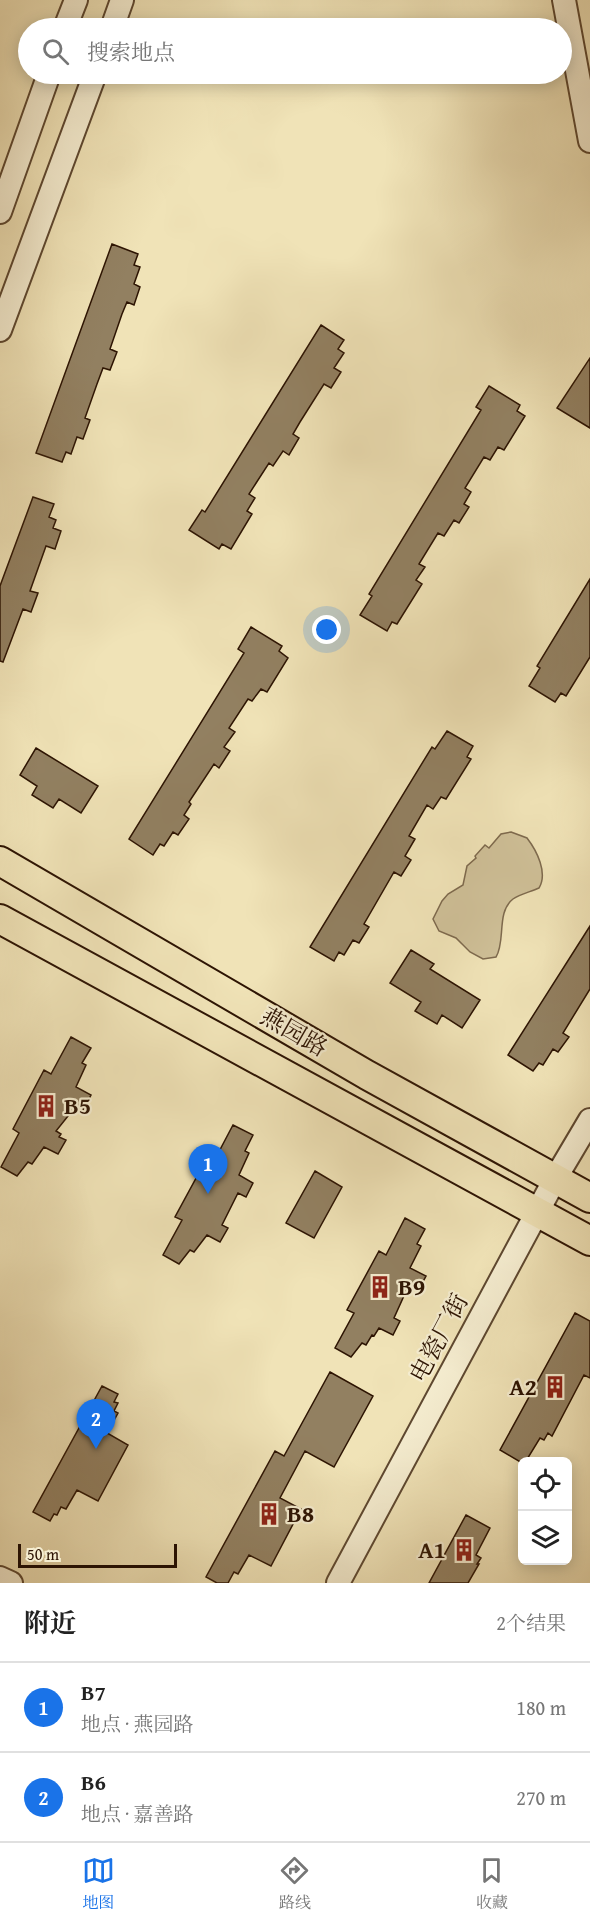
<!DOCTYPE html>
<html lang="zh">
<meta charset="utf-8">
<style>
body{margin:0;font-family:"Gentium Book Plus","Noto Serif SC",serif;background:#f2f2f2;color:#222}
.controls{position:absolute;right:18px;bottom:18px;display:grid;overflow:hidden;border-radius:9px;box-shadow:0 3px 15px #0003}
.controls button{width:54px;height:54px;display:grid;place-items:center;padding:0;border:0;border-bottom:2px solid #e0e0e0;background:#fff;color:#222;font:30px sans-serif}
.scale{position:absolute;left:18px;bottom:15px;width:159px;box-sizing:border-box;padding-left:6px;border:3px solid #2d1403;border-top:0;font-size:16px;line-height:21px;white-space:nowrap;color:#2d1403;-webkit-text-stroke:4px #f5edd0;paint-order:stroke}
.you{position:absolute;left:327px;top:630px;width:21px;height:21px;margin:-15px;border:4px solid #fff;border-radius:50%;background:#1a73e8;box-shadow:0 0 0 9px #1a73e833}
.badge{display:grid;place-items:center;width:39px;height:39px;border-radius:50%;background:#1a73e8;color:#fff;font-size:20px;font-weight:700}
.pin{position:absolute;translate:-50% -50px;filter:drop-shadow(0 2px 3px #0008)}
.pin::after{content:'';position:absolute;top:32px;width:21px;height:18px;background:inherit;clip-path:polygon(0 0,100% 0,50% 100%)}
.list{margin:0;padding:0;list-style:none}
h2{display:flex;justify-content:space-between;align-items:center;height:78px;margin:0;padding:0 24px;font-size:26px}
h2 small{font-size:20px;font-weight:400;color:#767676}
.list li{display:grid;grid-template-columns:39px 1fr auto;gap:18px;align-items:center;box-sizing:border-box;height:90px;padding:0 24px;border-top:2px solid #e0e0e0}
.list b{display:block;font-size:22px;white-space:nowrap}
.list p{margin:0;font-size:20px;white-space:nowrap;color:#767676}
.list em{font-size:20px;font-style:normal;color:#767676}
.icon{flex:none;width:33px;height:33px;fill:none;stroke:currentColor;stroke-width:2;stroke-linecap:round;stroke-linejoin:round}
.map{position:relative;flex:none;width:590px;height:1583px;overflow:hidden}
.search{position:absolute;background:#fff;box-shadow:0 3px 15px #0003;left:18px;right:18px;top:18px;height:66px;display:flex;align-items:center;gap:15px;box-sizing:border-box;padding:0 21px;border-radius:33px;color:#767676;font-size:22px}
.sheet{height:258px;background:#fff}
nav{display:flex;justify-content:space-around;align-items:center;box-sizing:border-box;height:84px;border-top:2px solid #e0e0e0;background:#fff;font-size:16px;color:#767676}
nav a{display:grid;justify-items:center;gap:3px}
nav .on{color:#1a73e8}
.map>svg:first-child{display:block}
</style>
<div class="map">
<svg width="590" height="1583" viewBox="0 0 590 1583">
<rect width="100%" height="100%" fill="#f0e3b7"/>
<filter id="stains"><feTurbulence type="fractalNoise" baseFrequency=".00333" numOctaves="4"/><feColorMatrix values="0 0 0 0 .2 0 0 0 0 .09 0 0 0 0 .02 0 0 0 .5 -.17"/></filter>
<radialGradient id="worn" r=".72"><stop offset=".6" stop-color="#630" stop-opacity="0"/><stop offset="1" stop-color="#630" stop-opacity=".3"/></radialGradient>
<path fill="#cfc098" stroke="#7e6a4e" stroke-width="1.5" d="M 511,832 L 527,838 C 537,851 548,873 539,888 C 530,892 520,894 513,899 C 496,912 506,941 496,957 L 483,959 L 470,952 L 456,938 L 439,931 L 433,919 L 442,901 L 448,894 L 463,885 L 467,866 L 476,858 L 475,856 L 485,845 L 489,848 L 501,834 Z"/>
<path fill="#928061" stroke="#2d1403" stroke-width="1.5" d="M 112,244 L 138,254 L 134,265 L 140,267 L 134,284 L 140,287 L 134,305 L 127,302 L 122,314 L 110,349 L 117,352 L 110,370 L 103,368 L 97,384 L 85,418 L 90,420 L 83,439 L 77,437 L 71,454 L 66,452 L 62,462 L 36,453 Z
M 321,325 L 344,340 L 338,349 L 344,353 L 334,368 L 341,372 L 331,388 L 324,384 L 300,422 L 293,434 L 299,438 L 289,455 L 283,451 L 273,466 L 269,463 L 249,494 L 255,498 L 247,511 L 252,514 L 231,549 L 222,544 L 219,549 L 189,530 L 202,510 L 205,512 Z
M 590,358 L 590,428 L 557,408 Z
M 489,386 L 520,405 L 517,411 L 525,416 L 504,450 L 498,447 L 490,460 L 484,457 L 465,488 L 471,492 L 464,504 L 469,507 L 459,523 L 454,520 L 444,536 L 438,533 L 419,564 L 425,567 L 416,580 L 422,584 L 397,624 L 392,622 L 387,631 L 360,615 L 372,596 L 369,594 L 481,410 L 476,407 Z
M 33,497 L 54,504 L 49,517 L 56,520 L 53,528 L 61,531 L 55,549 L 46,546 L 30,591 L 38,593 L 31,612 L 23,609 L 3,662 L 0,661 L 0,586 Z
M 590,579 L 590,657 L 566,696 L 561,693 L 555,702 L 529,686 L 540,668 L 537,666 Z
M 251,627 L 282,646 L 279,651 L 288,658 L 267,692 L 261,689 L 252,701 L 248,699 L 229,728 L 235,732 L 224,747 L 230,751 L 219,768 L 214,764 L 189,802 L 191,804 L 184,815 L 189,819 L 178,835 L 173,832 L 164,846 L 160,844 L 153,855 L 129,839 L 244,653 L 238,649 Z
M 447,731 L 473,746 L 467,757 L 471,759 L 446,799 L 441,797 L 433,809 L 427,805 L 409,836 L 415,839 L 405,856 L 411,860 L 401,876 L 394,872 L 364,924 L 369,927 L 359,943 L 353,940 L 344,955 L 339,952 L 334,961 L 310,947 L 432,747 L 435,749 Z
M 36,748 L 98,786 L 81,813 L 59,799 L 53,808 L 32,795 L 37,786 L 20,775 Z
M 590,926 L 590,989 L 563,1033 L 569,1037 L 558,1052 L 553,1049 L 543,1065 L 539,1063 L 533,1071 L 508,1055 Z
M 411,950 L 434,964 L 430,969 L 480,1000 L 462,1028 L 442,1015 L 437,1024 L 415,1011 L 421,1002 L 390,983 Z
M 71,1037 L 91,1048 L 82,1063 L 86,1065 L 76,1087 L 91,1095 L 83,1110 L 76,1106 L 56,1131 L 61,1134 L 59,1137 L 66,1140 L 58,1154 L 44,1147 L 32,1164 L 28,1162 L 17,1176 L 1,1167 L 19,1133 L 13,1129 L 44,1070 L 51,1074 Z
M 233,1125 L 253,1135 L 245,1151 L 249,1153 L 239,1175 L 253,1183 L 246,1197 L 238,1193 L 222,1225 L 228,1228 L 220,1242 L 207,1235 L 194,1252 L 190,1250 L 179,1264 L 163,1255 L 182,1220 L 175,1217 L 207,1158 L 214,1161 Z
M 315,1171 L 342,1187 L 314,1238 L 286,1223 Z
M 405,1218 L 425,1229 L 417,1244 L 421,1246 L 410,1268 L 426,1276 L 418,1291 L 408,1287 L 394,1318 L 400,1321 L 393,1335 L 379,1328 L 374,1336 L 372,1335 L 366,1345 L 362,1343 L 351,1357 L 335,1348 L 354,1313 L 347,1310 L 379,1251 L 386,1255 Z
M 575,1313 L 590,1321 L 590,1378 L 584,1375 L 552,1436 L 548,1433 L 544,1440 L 540,1438 L 526,1461 L 522,1461 L 522,1463 L 500,1450 Z
M 330,1372 L 373,1396 L 334,1467 L 305,1451 L 280,1498 L 301,1509 L 271,1566 L 249,1555 L 238,1574 L 234,1572 L 228,1583 L 217,1583 L 206,1577 L 275,1451 L 284,1456 Z
M 102,1386 L 118,1394 L 114,1402 L 118,1403 L 114,1411 L 118,1413 L 107,1433 L 128,1445 L 98,1501 L 77,1490 L 66,1509 L 61,1507 L 57,1515 L 54,1514 L 50,1521 L 33,1512 Z
M 466,1515 L 490,1528 L 476,1555 L 481,1558 L 477,1564 L 479,1564 L 468,1583 L 429,1583 Z"/>
<g fill="none" stroke-linecap="round" stroke-linejoin="round">
<g stroke="#5e4830" stroke-width="26">
<path id="minor" d="M 564,0 L 590,141
M 65,28 L 76,0
M 112,28 L 122,0
M 0,212 L 49,74
M 0,330 L 95,74
M 0,1578 L 11,1583
M 338,1583 L 555,1179 L 590,1120"/>
</g>
<g stroke="#2d1403" stroke-width="32">
<path id="major" d="M 0,861 L 367,1075 L 590,1198
M 0,919 L 590,1241"/>
</g>
<use href="#minor" stroke="#f5edd0" stroke-width="22"/>
<use href="#major" stroke="#f0e3b7" stroke-width="28"/>
</g>
<defs>
<g id="building-bare" transform="scale(1.8)"><path d="M-4-6H4V6H1V3H-1V6H-4ZM-2.5-4.3h1.7v1.8h-1.7ZM.8-4.3h1.7v1.8H.8ZM-2.5-1h1.7V.8h-1.7ZM.8-1h1.7V.8H.8Z" fill="#8f2418" stroke="#f5edd0" stroke-width="2.5" paint-order="stroke"/></g>
</defs>
<g fill-rule="evenodd">
<use href="#building-bare" x="46" y="1106"/>
<use href="#building-bare" x="380" y="1287"/>
<use href="#building-bare" x="555" y="1387"/>
<use href="#building-bare" x="269" y="1514"/>
<use href="#building-bare" x="464" y="1550"/>
</g>
<g text-anchor="middle" stroke-width="4.5" stroke-linejoin="round" paint-order="stroke">
<g font-size="24" fill="#2d1403" stroke="#f5edd0">
<text transform="translate(294 1032) rotate(30)" y="8">燕园路</text>
<text transform="translate(439 1338) rotate(-62)" y="8">电瓷厂街</text>
</g>
<g font-size="24" font-weight="bold" fill="#2d1403" stroke="#f5edd0" text-anchor="start">
<text x="64" y="1114">B5</text>
<text x="398" y="1295">B9</text>
<text x="537" y="1395" text-anchor="end">A2</text>
<text x="287" y="1522">B8</text>
<text x="446" y="1558" text-anchor="end">A1</text>
</g>
</g>
<rect width="100%" height="100%" filter="url(#stains)"/>
<rect width="100%" height="100%" fill="url(#worn)"/>
</svg>
<div class="controls">
<button><svg class="icon" aria-label="locate" viewBox="0 0 24 24"><circle cx="12" cy="12" r="6"/><path d="M12 2v4M12 18v4M2 12h4M18 12h4"/></svg></button>
<button><svg class="icon" aria-label="layers" viewBox="0 0 24 24"><path d="M12 4l9 5-9 5-9-5zM3 14l9 5 9-5"/></svg></button>
</div>
<div class="scale">50 m</div>
<div class="you"></div>
<div class="pin badge" style="left:208px;top:1194px">1</div>
<div class="pin badge" style="left:96px;top:1449px">2</div>
<div class="search"><svg class="icon" aria-label="search" viewBox="0 0 24 24"><circle cx="10" cy="10" r="6"/><path d="M15 15l6 6"/></svg>搜索地点</div>
</div>
<section class="sheet">
<h2>附近<small>2个结果</small></h2>
<ul class="list">
<li><span class="badge">1</span><div><b>B7</b><p>地点 · 燕园路</p></div><em>180 m</em></li>
<li><span class="badge">2</span><div><b>B6</b><p>地点 · 嘉善路</p></div><em>270 m</em></li>
</ul>
</section>
<nav>
<a class="on"><svg class="icon" aria-label="map" viewBox="0 0 24 24"><path d="M3 6l6-2 6 2 6-2v14l-6 2-6-2-6 2zM9 4v14M15 6v14"/></svg>地图</a>
<a><svg class="icon" aria-label="directions" viewBox="0 0 24 24"><path d="M12 3l9 9-9 9-9-9zM9 14v-3h6M13 9l2 2-2 2"/></svg>路线</a>
<a><svg class="icon" aria-label="saved" viewBox="0 0 24 24"><path d="M7 4h10v16l-5-4-5 4z"/></svg>收藏</a>
</nav>
